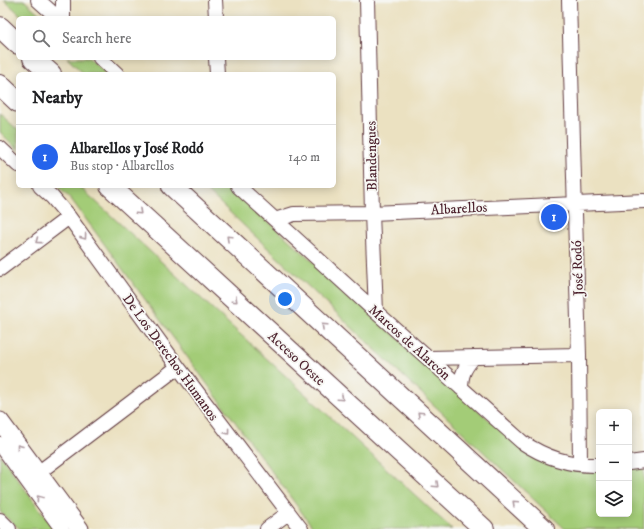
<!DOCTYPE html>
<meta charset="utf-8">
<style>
body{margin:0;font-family:"IM FELL DW Pica",serif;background:#f2f2f2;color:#202124}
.controls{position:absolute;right:12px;bottom:12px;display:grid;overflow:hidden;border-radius:6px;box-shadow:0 2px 10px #0003}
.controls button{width:36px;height:36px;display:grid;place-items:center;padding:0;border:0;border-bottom:1px solid #e0e0e0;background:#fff;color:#202124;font:20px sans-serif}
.you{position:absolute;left:285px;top:299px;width:14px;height:14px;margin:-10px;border:3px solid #fff;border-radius:50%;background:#1a73e8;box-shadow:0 0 0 6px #1a73e833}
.badge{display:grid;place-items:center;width:26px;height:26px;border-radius:50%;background:#2563eb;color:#fff;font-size:13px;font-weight:700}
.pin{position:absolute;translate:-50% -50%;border:2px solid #fff;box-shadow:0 1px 4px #0006}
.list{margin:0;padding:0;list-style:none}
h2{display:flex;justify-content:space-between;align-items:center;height:52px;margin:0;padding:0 16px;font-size:17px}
h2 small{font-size:13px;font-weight:400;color:#757577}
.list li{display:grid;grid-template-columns:26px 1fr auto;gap:12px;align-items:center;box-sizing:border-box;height:64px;padding:0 16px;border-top:1px solid #e0e0e0}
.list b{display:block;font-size:15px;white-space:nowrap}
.list p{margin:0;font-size:13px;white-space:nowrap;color:#757577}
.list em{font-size:13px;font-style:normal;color:#757577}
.icon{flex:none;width:22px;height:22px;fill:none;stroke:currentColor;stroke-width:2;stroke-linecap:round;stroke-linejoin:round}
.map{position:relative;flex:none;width:644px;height:529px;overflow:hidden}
.search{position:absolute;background:#fff;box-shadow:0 2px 10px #0003;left:16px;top:16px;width:320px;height:44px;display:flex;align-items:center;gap:10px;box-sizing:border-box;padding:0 14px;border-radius:6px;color:#757577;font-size:15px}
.panel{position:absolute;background:#fff;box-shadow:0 2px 10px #0003;left:16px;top:72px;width:320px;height:116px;border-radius:6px}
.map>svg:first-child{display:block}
</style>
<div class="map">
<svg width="644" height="529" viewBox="0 0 644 529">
<rect width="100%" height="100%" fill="#f6f6f2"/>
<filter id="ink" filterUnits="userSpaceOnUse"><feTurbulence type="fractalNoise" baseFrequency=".025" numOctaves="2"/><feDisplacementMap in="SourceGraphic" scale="8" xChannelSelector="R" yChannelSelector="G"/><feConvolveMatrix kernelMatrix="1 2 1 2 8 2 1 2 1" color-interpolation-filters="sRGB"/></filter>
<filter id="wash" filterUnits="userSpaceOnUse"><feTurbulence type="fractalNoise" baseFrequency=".012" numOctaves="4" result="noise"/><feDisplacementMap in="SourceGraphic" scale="16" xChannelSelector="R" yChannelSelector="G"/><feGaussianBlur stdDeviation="0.9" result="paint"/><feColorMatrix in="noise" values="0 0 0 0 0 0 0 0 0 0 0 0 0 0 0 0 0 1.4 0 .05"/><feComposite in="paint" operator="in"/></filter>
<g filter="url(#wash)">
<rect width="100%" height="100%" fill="#ebe1c1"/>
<path fill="#a3cc77" stroke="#767651" d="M 4,0 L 24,0 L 44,18 L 24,18 Z
M 67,58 L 89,58 L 107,74 L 84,74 Z
M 0,114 L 18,130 L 18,150 L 0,132 Z
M 57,186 L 79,186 L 452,529 L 314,529 L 71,199 Z
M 202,186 L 229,186 L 516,444 L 543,463 L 544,461 L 599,468 L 599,514 L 629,514 L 629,468 L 644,467 L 644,529 L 565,529 Z
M 0,455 L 54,529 L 20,529 L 0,512 Z"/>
</g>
<g filter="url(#ink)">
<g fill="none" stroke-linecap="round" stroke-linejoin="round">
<g stroke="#623c42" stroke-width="16">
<path id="minor" d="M 38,0 L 58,18
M 63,0 L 63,18
M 215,0 L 216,18
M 367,0 L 372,213 L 376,312
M 569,0 L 579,355 L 580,464
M 100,58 L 117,74
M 216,58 L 217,74
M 0,148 L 18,165
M 40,186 L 52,197 L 69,217 L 178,367 L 301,529
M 238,186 L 376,312 L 522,442 C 546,458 570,466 599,465
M 275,220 L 294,214 L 372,213 L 644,201
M 0,269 L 69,217
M 428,358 L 579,355
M 461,388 C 461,374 465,367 474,357
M 0,444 L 62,529
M 629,463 L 644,461
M 38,473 L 178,367
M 0,520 L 9,529
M 267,529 L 288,513"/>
</g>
<g stroke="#623c42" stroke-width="19">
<path id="major" d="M 0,421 L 80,529"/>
</g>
<g stroke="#623c42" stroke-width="22">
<path id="highway" d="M 0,27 L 18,44
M 33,58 L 51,74
M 0,85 L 18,102
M 110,186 L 484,529
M 172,186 L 544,529"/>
</g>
<use href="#minor" stroke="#fff" stroke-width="14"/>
<use href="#major" stroke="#fff" stroke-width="17"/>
<use href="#highway" stroke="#fff" stroke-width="20"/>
</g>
<defs><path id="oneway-chevron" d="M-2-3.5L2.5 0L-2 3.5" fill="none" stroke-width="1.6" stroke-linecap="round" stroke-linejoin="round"/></defs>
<g stroke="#ae9aa0">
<use href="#oneway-chevron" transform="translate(139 212) rotate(43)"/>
<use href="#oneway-chevron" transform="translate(84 237) rotate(54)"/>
<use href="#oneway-chevron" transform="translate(229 238) rotate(-137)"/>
<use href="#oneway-chevron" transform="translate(38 241) rotate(143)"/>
<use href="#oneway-chevron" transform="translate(235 300) rotate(43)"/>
<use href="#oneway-chevron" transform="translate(324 326) rotate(-137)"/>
<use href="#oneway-chevron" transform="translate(341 398) rotate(43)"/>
<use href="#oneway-chevron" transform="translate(420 414) rotate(-137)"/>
<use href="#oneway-chevron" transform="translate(227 432) rotate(53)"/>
<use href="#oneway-chevron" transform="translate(19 447) rotate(-127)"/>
<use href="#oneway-chevron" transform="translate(436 485) rotate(43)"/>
<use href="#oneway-chevron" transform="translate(39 498) rotate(-126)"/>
<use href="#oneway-chevron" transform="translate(515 503) rotate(-137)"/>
</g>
</g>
<g text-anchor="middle" stroke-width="3.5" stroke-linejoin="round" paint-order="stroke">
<g font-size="14" fill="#4a1f2b" stroke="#f6f6f2">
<text transform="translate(371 156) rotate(-91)" y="5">Blandengues</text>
<text transform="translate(459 208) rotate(-3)" y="5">Albarellos</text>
<text transform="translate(577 268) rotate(-92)" y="5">José Rodó</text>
<text transform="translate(410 342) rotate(42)" y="5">Marcos de Alarcón</text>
<text transform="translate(171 357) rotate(54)" y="5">De Los Derechos Humanos</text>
<text transform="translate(297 358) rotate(43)" y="5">Acceso Oeste</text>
</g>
</g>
</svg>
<div class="controls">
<button>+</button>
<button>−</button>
<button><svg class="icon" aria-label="layers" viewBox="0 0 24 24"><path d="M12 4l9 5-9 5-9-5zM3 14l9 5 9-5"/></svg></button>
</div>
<div class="you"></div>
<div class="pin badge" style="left:554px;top:217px">1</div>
<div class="search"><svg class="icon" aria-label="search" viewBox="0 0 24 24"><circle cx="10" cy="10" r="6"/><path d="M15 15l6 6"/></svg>Search here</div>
<section class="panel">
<h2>Nearby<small></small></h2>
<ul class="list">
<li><span class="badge">1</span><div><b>Albarellos y José Rodó</b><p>Bus stop · Albarellos</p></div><em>140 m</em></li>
</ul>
</section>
</div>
